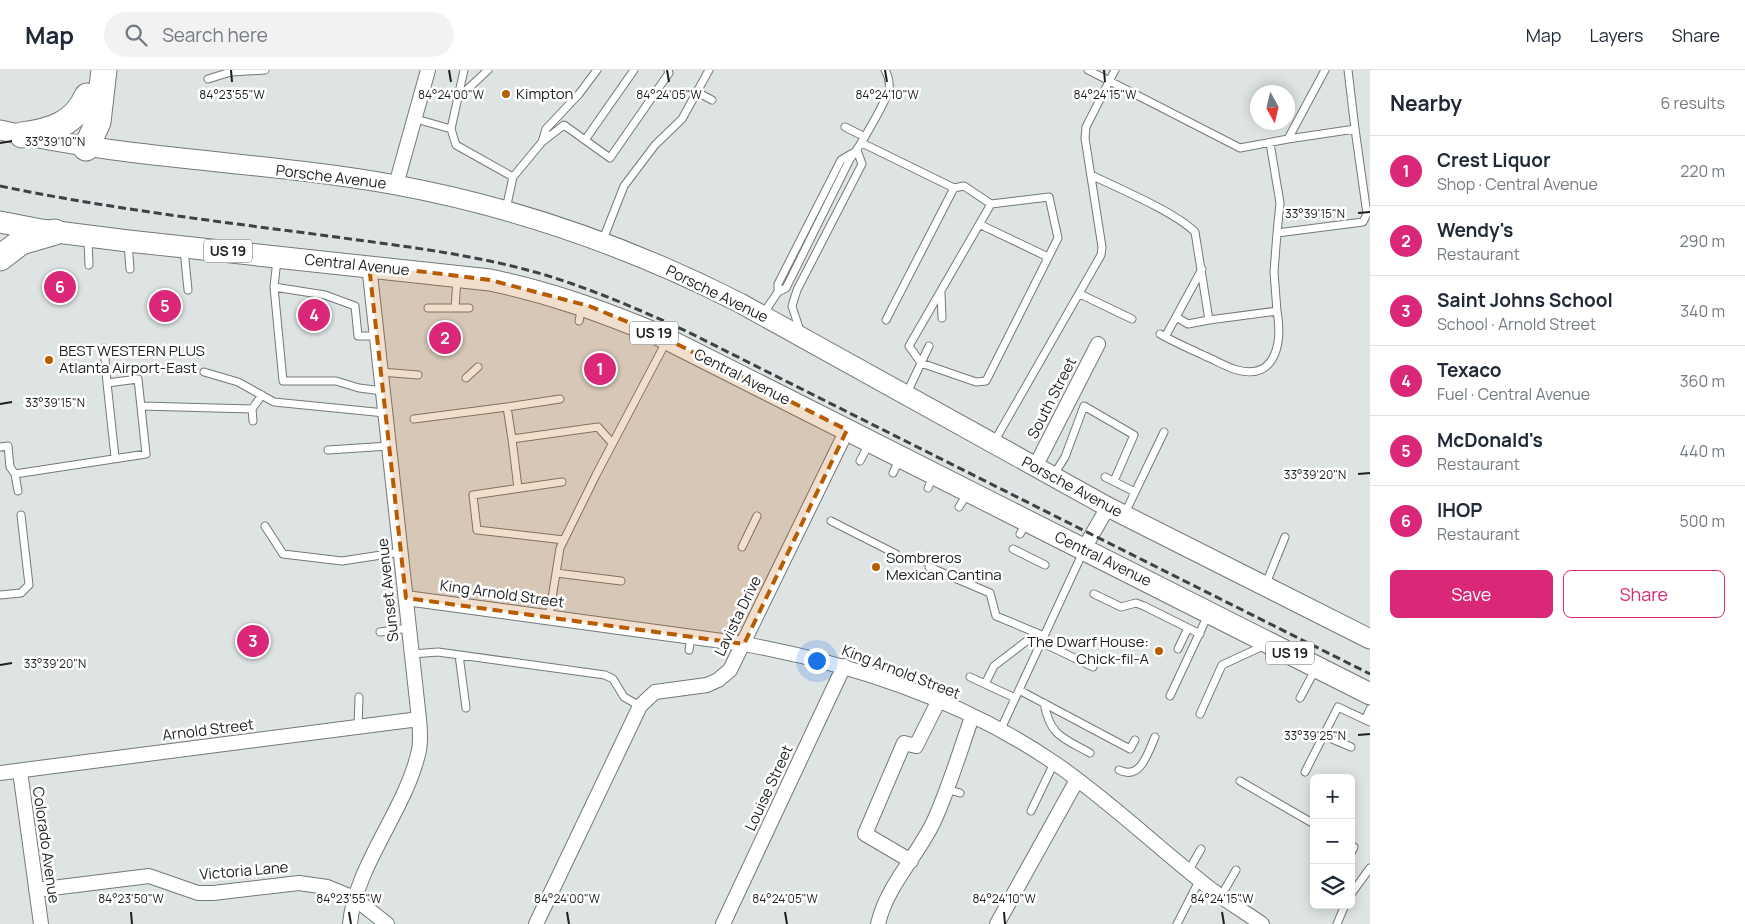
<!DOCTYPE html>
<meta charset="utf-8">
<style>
body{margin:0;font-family:Manrope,sans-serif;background:#f2f2f3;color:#1f2937}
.controls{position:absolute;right:15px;bottom:15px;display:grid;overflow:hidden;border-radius:8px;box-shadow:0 2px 12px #0003}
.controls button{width:45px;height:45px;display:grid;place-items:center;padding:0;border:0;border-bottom:1px solid #e0e1e3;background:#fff;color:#1f2937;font:25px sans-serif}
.compass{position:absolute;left:1250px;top:15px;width:45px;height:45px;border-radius:50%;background:#fff;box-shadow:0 2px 12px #0003;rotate:172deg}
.you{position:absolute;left:816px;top:590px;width:18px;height:18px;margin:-12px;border:4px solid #fff;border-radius:50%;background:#1a73e8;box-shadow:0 0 0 8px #1a73e833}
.badge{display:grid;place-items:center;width:32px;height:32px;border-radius:50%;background:#db2777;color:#fff;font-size:16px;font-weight:700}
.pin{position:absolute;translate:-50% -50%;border:2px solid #fff;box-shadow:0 1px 5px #0006}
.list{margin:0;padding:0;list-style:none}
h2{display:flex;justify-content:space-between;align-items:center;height:65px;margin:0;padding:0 20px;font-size:21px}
h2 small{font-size:16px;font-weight:400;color:#747a83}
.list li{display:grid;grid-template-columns:32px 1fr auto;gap:15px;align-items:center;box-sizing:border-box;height:70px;padding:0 20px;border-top:1px solid #e0e1e3}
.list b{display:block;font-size:19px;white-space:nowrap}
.list p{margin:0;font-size:16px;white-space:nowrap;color:#747a83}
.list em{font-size:16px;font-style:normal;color:#747a83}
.actions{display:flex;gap:10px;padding:15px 20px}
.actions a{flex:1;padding:11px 0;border:1px solid #db2777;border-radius:8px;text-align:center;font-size:18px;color:#db2777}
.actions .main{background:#db2777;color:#fff}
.icon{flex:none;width:28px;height:28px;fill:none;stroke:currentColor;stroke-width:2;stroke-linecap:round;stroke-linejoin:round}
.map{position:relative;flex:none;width:1370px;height:854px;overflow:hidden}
header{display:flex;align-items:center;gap:30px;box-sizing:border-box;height:70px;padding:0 25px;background:#fff;border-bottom:1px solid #e0e1e3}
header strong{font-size:24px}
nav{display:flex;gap:28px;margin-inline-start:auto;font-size:18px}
.search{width:350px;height:45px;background:#f2f2f3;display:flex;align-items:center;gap:12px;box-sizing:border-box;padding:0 18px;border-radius:28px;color:#747a83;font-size:19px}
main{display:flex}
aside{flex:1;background:#fff}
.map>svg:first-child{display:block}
</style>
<header>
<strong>Map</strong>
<div class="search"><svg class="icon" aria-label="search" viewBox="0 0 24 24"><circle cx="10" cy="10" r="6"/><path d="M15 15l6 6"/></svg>Search here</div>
<nav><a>Map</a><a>Layers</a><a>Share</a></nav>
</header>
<main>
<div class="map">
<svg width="1370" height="854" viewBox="0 0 1370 854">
<rect width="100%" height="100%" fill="#dee3e4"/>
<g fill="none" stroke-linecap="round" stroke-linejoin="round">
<g stroke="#747979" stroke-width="9">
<path id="lane" d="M 464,0 L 451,59 L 456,75 L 513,107
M 1088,0 L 1240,78 L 1288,69 L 1325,0
M 1348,0 L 1355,59
M 208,9 L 231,2 L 265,0
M 697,22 L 712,30
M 457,29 L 488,0
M 416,49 L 451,59
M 845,57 L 865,67
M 585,70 L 634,0
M 542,72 L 564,55 L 610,88 L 669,3 L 668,0
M 862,73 L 954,118 L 886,250
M 1270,73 L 1280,133 L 1277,163 L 1363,152 L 1367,144 L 1355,59 L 1288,69
M 1091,105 C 1118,118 1175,142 1195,162 L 1209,250 L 1277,241 L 1274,202 L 1277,163
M 954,118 L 964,116 L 991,134
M 1049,127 L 1058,168 L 986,311 L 976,312 L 921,293 L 909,276 L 991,134 Z
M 506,139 L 513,107 L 542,72 L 546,59 L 579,24 L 597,0
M 981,155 L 1048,187
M 88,169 L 89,195
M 602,172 L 624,116 L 655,75 L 682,49 L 709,0
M 128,173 L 130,199
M 184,180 L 188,220
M 277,190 L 274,217 L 325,225 L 355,236 L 358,266 L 377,266
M 1202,199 L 1176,247 L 1188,254 L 1209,250
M 274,217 L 283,311 L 336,311 L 359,318 L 383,321
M 778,222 L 778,214 L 841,90 L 853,83
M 941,223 L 942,248
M 1080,224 L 1132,249
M 428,238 L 469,238
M 455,238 L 457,209
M 763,244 L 778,222 L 786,218 L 850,89 C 859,78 886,32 889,19 C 890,13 888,5 885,0
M 579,251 L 582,237
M 800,261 L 792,236 L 797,220 L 862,94 L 857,80
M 1160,264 C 1174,272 1190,279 1205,286 C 1215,290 1226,297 1237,300 C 1278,311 1282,269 1277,241
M 1165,267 L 1176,247
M 104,278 L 107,313
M 204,302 L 238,312 L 274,332 L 385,343
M 381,302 L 418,305
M 466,308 L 478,297
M 906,325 L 929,276
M 141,336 L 252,339
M 507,337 L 560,329
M 414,349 L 507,337 L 512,369
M 253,351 L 252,339 L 262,325
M 994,372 L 1101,185 L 1102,177 L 1085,68 L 1086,57 L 1115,0
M 0,377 L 8,376 L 10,397 L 15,404 L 146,384 L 138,309 L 107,313 L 115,387
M 328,380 L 389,376
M 860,391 L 869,374
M 893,403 L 900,388
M 15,404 L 18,421
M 1053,406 L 1065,387 L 1084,336 L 1134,365 L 1114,411
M 1105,407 L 1135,422
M 562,412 L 473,425 L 477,460 L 564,470
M 518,418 L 512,369 L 598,357 L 612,373
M 928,418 L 933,407
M 959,437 L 967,424
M 1124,445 L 1164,362
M 831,451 L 896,484
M 265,456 L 283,484 L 342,491 L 401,482
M 1020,464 L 1027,452
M 742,477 L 757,446
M 1013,479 L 1045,495
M 929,497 L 990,523 L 996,546 L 1044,566
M 556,503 L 621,511
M 1265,516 L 1285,467
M 1094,524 L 1121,537 L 1136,533 L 1144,536 L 1200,564
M 0,525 L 21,523 L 29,515 L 21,445
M 549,547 L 560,478 L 596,405 L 666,272
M 380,562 L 409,558
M 1041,572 L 1093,597
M 1178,579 L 1188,558
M 689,580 L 691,567
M 412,584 L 438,582 L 605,605 L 613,609 L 624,627 L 640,636
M 459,585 L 466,638
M 970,607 L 1015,628
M 985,614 L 994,596 L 1037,563
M 1019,620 L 1130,679 L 1135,670
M 1170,626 L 1208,545
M 1300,628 L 1315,600
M 1044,633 C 1050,666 1063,668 1090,683
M 1200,644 L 1222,595 L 1263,576
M 1365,650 L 1370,639
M 358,657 L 359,627
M 1000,661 L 1083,482
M 1323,665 L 1351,677
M 1119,700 C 1141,711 1148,682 1155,667
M 1305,702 L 1338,637 L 1370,652
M 1240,711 L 1314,754
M 946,719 L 960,723
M 1031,741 L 1054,693
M 1351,776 L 1354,777 L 1351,783
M 1189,800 L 1201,779
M 1351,824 L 1370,798
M 1221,826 L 1236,800
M 1177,854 L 1200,809
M 1337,854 L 1345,835"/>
</g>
<g stroke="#747979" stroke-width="16">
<path id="street" d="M 396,115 L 428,0
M 1035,397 L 1098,274
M 1083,480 L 1108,437
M 406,528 L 744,574 C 853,594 963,630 1056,694 C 1111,732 1159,779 1212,820 C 1228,832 1246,843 1262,854
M 20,701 L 41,854
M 0,703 L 419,649
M 911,791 L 865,764 L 904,673 L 916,676 L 938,632
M 36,820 L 149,806 L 198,823 L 213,823 L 299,813 L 327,817 L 354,828 L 387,854
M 350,854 C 355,796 407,738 419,680 C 421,670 420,659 419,649 L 369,195
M 536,854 L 640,636 L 655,622 L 707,615 L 718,610 L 730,600 L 847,360
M 723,854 L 844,596
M 878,854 C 887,815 917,787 934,751 C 949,718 960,681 972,647
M 997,854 L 1077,710"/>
</g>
<g stroke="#747979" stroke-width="21">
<path id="secondary" d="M 0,60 C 130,90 264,91 396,115 C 515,137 632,178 740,233 L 1108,437 L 1370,569"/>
</g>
<g stroke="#747979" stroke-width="23">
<path id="primary" d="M 0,152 L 41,160 L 128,171 L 490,210 C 552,223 601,241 659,265 L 1370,624"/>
</g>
<g stroke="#747979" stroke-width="27">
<path id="highway" d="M 22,65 C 51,61 75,54 87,26
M 86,78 L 98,52 L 104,0
M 0,188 L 21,172 L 55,162"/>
</g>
<use href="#lane" stroke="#fff" stroke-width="7"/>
<use href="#street" stroke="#fff" stroke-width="14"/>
<use href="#secondary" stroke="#fff" stroke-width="19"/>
<use href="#primary" stroke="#fff" stroke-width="21"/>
<use href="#highway" stroke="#fff" stroke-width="25"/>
<path stroke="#3f4243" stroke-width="3" stroke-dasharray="8 4" stroke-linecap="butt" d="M 0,116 C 106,138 214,151 321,165 C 400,176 479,184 555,208 C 601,223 645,242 688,262 L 1370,604"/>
</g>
<path fill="#b75c00" fill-opacity="0.2" stroke="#b75c00" stroke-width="4" stroke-dasharray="10 6" stroke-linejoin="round" d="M 369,195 L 490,210 L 589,236 L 659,265 L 847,360 L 744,574 L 406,528 Z"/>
<path fill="none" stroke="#1d1f20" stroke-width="2" d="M 231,0 L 232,12M 449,0 L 451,12M 667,0 L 669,12M 885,0 L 887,12M 1104,0 L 1105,12M 0,73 L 12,71M 1358,143 L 1370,142M 0,334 L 12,332M 1358,404 L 1370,403M 0,595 L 12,593M 1358,665 L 1370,664M 131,842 L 132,854M 349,842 L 351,854M 567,842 L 569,854M 785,842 L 787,854M 1004,842 L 1005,854M 1222,842 L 1224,854"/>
<g fill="#b75c00" stroke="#fff" stroke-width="2">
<circle cx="506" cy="24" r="5"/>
<circle cx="49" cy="290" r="5"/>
<circle cx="876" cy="497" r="5"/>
<circle cx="1159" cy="581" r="5"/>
</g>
<g text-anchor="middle" stroke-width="5" stroke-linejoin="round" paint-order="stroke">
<g fill="#fff" stroke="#616263" stroke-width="1">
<rect x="204" y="169.5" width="48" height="23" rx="4"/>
<rect x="630" y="251.5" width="48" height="23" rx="4"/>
<rect x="1266" y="571.5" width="48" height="23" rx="4"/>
</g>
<g font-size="14" font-weight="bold" fill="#1d1f20">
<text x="228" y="186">US 19</text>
<text x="654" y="268">US 19</text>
<text x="1290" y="588">US 19</text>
</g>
<g font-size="15" fill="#1d1f20" stroke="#fff" text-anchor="start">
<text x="516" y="29">Kimpton</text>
<text x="59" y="286">BEST WESTERN PLUS<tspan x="59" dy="17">Atlanta Airport-East</tspan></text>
<text x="886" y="493">Sombreros<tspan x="886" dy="17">Mexican Cantina</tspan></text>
<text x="1149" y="577" text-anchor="end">The Dwarf House:<tspan x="1149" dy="17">Chick-fil-A</tspan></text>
</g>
<g font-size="15" fill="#1d1f20" stroke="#fff">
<text transform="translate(331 107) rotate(7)" y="5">Porsche Avenue</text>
<text transform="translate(357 195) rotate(6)" y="5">Central Avenue</text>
<text transform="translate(717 224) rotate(26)" y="5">Porsche Avenue</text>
<text transform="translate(742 307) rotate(27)" y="5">Central Avenue</text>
<text transform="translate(1052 328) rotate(-63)" y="5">South Street</text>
<text transform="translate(1072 417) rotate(28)" y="5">Porsche Avenue</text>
<text transform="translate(1103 489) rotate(26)" y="5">Central Avenue</text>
<text transform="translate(388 520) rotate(-96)" y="5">Sunset Avenue</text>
<text transform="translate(502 524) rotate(8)" y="5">King Arnold Street</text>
<text transform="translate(738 546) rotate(-64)" y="5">Lavista Drive</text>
<text transform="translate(901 602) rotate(21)" y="5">King Arnold Street</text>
<text transform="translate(208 660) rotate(-7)" y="5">Arnold Street</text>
<text transform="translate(769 718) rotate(-65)" y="5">Louise Street</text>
<text transform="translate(46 775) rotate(82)" y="5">Colorado Avenue</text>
<text transform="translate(244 801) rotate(-5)" y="5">Victoria Lane</text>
</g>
</g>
<g font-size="12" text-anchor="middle" fill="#1d1f20" stroke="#fff" stroke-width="5" stroke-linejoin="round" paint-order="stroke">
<text x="232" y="29">84°23'55"W</text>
<text x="451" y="29">84°24'00"W</text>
<text x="669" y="29">84°24'05"W</text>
<text x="887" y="29">84°24'10"W</text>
<text x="1105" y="29">84°24'15"W</text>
<text x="55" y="76">33°39'10"N</text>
<text x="1315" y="148">33°39'15"N</text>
<text x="55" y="337">33°39'15"N</text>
<text x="1315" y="409">33°39'20"N</text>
<text x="55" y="598">33°39'20"N</text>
<text x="1315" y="670">33°39'25"N</text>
<text x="131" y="833">84°23'50"W</text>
<text x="349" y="833">84°23'55"W</text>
<text x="567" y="833">84°24'00"W</text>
<text x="785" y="833">84°24'05"W</text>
<text x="1004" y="833">84°24'10"W</text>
<text x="1222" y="833">84°24'15"W</text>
</g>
</svg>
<div class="controls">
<button>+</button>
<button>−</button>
<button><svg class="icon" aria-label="layers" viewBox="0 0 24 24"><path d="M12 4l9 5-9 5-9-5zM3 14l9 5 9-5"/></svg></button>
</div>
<svg class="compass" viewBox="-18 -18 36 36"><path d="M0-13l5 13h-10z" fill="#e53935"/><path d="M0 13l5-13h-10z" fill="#747a83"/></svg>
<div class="you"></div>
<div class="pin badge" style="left:600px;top:299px">1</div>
<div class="pin badge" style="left:445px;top:268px">2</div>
<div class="pin badge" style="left:253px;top:571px">3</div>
<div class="pin badge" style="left:314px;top:245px">4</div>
<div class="pin badge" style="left:165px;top:236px">5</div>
<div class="pin badge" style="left:60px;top:217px">6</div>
</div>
<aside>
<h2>Nearby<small>6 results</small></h2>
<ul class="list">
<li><span class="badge">1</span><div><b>Crest Liquor</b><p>Shop · Central Avenue</p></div><em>220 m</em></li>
<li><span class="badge">2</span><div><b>Wendy's</b><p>Restaurant</p></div><em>290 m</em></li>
<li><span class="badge">3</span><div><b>Saint Johns School</b><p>School · Arnold Street</p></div><em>340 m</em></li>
<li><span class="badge">4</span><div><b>Texaco</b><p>Fuel · Central Avenue</p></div><em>360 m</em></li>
<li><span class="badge">5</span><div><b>McDonald's</b><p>Restaurant</p></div><em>440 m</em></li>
<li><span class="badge">6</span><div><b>IHOP</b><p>Restaurant</p></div><em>500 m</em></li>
</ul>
<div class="actions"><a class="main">Save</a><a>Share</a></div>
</aside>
</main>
